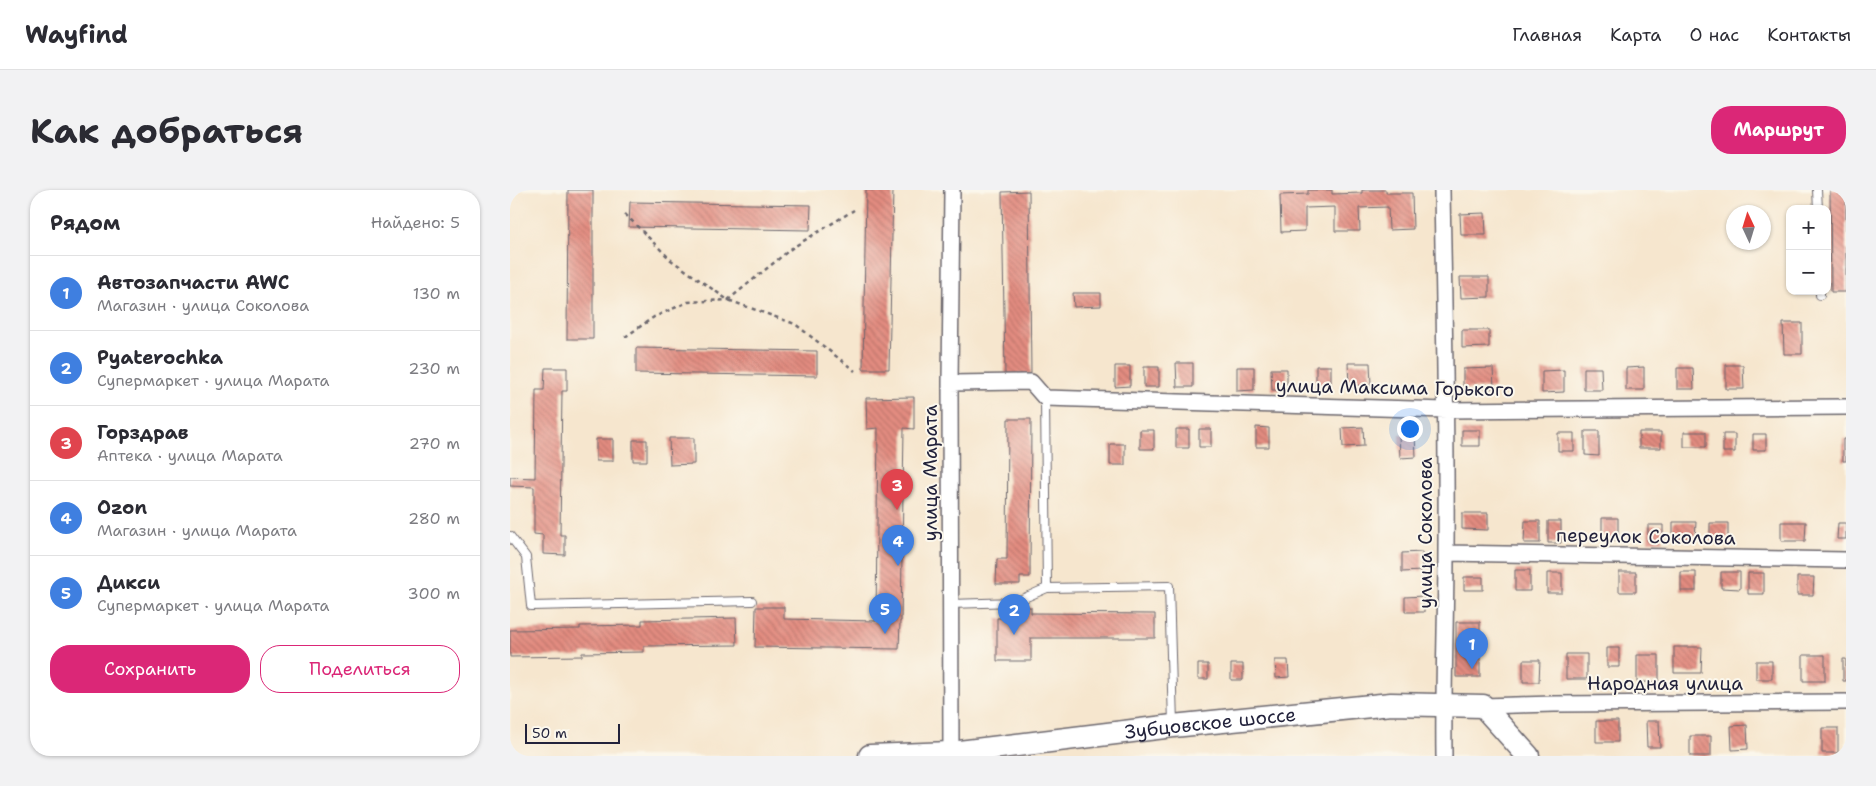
<!DOCTYPE html>
<html lang="ru">
<meta charset="utf-8">
<style>
body{margin:0;font-family:"Shantell Sans",sans-serif;background:#f2f2f3;color:#2b2b33}
.controls{position:absolute;right:15px;top:15px;display:grid;overflow:hidden;border-radius:10px;box-shadow:0 1px 4px #0004}
.controls button{width:45px;height:45px;display:grid;place-items:center;padding:0;border:0;border-bottom:1px solid #e1e1e2;background:#fff;color:#2b2b33;font:25px sans-serif}
.compass{position:absolute;left:1216px;top:15px;width:45px;height:45px;border-radius:50%;background:#fff;box-shadow:0 1px 4px #0004;rotate:356deg}
.scale{position:absolute;left:15px;bottom:12px;width:95px;box-sizing:border-box;padding-left:5px;border:2px solid #22223b;border-top:0;font-size:14px;line-height:18px;white-space:nowrap;color:#22223b;-webkit-text-stroke:4px #fbf7ec;paint-order:stroke}
.you{position:absolute;left:899px;top:238px;width:18px;height:18px;margin:-12px;border:4px solid #fff;border-radius:50%;background:#1a73e8;box-shadow:0 0 0 8px #1a73e833}
.badge{display:grid;place-items:center;width:32px;height:32px;border-radius:50%;background:#db2777;color:#fff;font-size:16px;font-weight:700}
.pin{position:absolute;translate:-50% -41px;filter:drop-shadow(0 1px 2px #0008)}
.pin::after{content:'';position:absolute;top:26px;width:18px;height:15px;background:inherit;clip-path:polygon(0 0,100% 0,50% 100%)}
.list{margin:0;padding:0;list-style:none}
h2{display:flex;justify-content:space-between;align-items:center;height:65px;margin:0;padding:0 20px;font-size:21px}
h2 small{font-size:16px;font-weight:400;color:#7c7c81}
.list li{display:grid;grid-template-columns:32px 1fr auto;gap:15px;align-items:center;box-sizing:border-box;height:75px;padding:0 20px;border-top:1px solid #e1e1e2}
.list b{display:block;font-size:19px;white-space:nowrap}
.list p{margin:0;font-size:16px;white-space:nowrap;color:#7c7c81}
.list em{font-size:16px;font-style:normal;color:#7c7c81}
.actions{display:flex;gap:10px;padding:15px 20px}
.actions a{flex:1;padding:11px 0;border:1px solid #db2777;border-radius:20px;text-align:center;font-size:18px;color:#db2777}
.actions .main{background:#db2777;color:#fff}
.map{position:relative;flex:none;width:1336px;height:566px;overflow:hidden;border-radius:20px}
header{display:flex;align-items:center;gap:30px;box-sizing:border-box;height:70px;padding:0 25px;background:#fff;border-bottom:1px solid #e1e1e2}
header strong{font-size:24px}
nav{display:flex;gap:28px;margin-inline-start:auto;font-size:18px}
.intro{display:flex;align-items:center;justify-content:space-between;box-sizing:border-box;height:120px;padding:0 30px}
h1{margin:0;font-size:35px}
.button{padding:12px 22px;border-radius:20px;background:#db2777;color:#fff;font-size:18px;font-weight:700}
main{display:flex;gap:30px;padding:0 30px}
aside{flex:1;background:#fff;border-radius:20px;box-shadow:0 1px 4px #0004}
.map>svg:first-child{display:block}
</style>
<header>
<strong>Wayfind</strong>
<nav><a>Главная</a><a>Карта</a><a>О нас</a><a>Контакты</a></nav>
</header>
<div class="intro"><h1>Как добраться</h1><a class="button">Маршрут</a></div>
<main>
<aside>
<h2>Рядом<small>Найдено: 5</small></h2>
<ul class="list">
<li><span class="badge" style="background:#3f7fe0">1</span><div><b>Автозапчасти AWC</b><p>Магазин · улица Соколова</p></div><em>130 m</em></li>
<li><span class="badge" style="background:#3f7fe0">2</span><div><b>Pyaterochka</b><p>Супермаркет · улица Марата</p></div><em>230 m</em></li>
<li><span class="badge" style="background:#e0444e">3</span><div><b>Горздрав</b><p>Аптека · улица Марата</p></div><em>270 m</em></li>
<li><span class="badge" style="background:#3f7fe0">4</span><div><b>Ozon</b><p>Магазин · улица Марата</p></div><em>280 m</em></li>
<li><span class="badge" style="background:#3f7fe0">5</span><div><b>Дикси</b><p>Супермаркет · улица Марата</p></div><em>300 m</em></li>
</ul>
<div class="actions"><a class="main">Сохранить</a><a>Поделиться</a></div>
</aside>
<div class="map">
<svg width="1336" height="566" viewBox="0 0 1336 566">
<defs>
<pattern id="building-back-hatch" width="6" height="6" patternUnits="userSpaceOnUse" patternTransform="scale(1.25)"><rect width="6" height="6" fill="#e38c80"/><path d="M-1 5l2 2M0 0l6 6M5-1l2 2" fill="none" stroke="#b8726a"/></pattern>
</defs>
<rect width="100%" height="100%" fill="#fbf7ec"/>
<filter id="ink" filterUnits="userSpaceOnUse"><feTurbulence type="fractalNoise" baseFrequency=".02" numOctaves="2"/><feDisplacementMap in="SourceGraphic" scale="10" xChannelSelector="R" yChannelSelector="G"/><feConvolveMatrix kernelMatrix="1 2 1 2 8 2 1 2 1" color-interpolation-filters="sRGB"/></filter>
<filter id="wash" filterUnits="userSpaceOnUse"><feTurbulence type="fractalNoise" baseFrequency=".0096" numOctaves="4" result="noise"/><feDisplacementMap in="SourceGraphic" scale="20" xChannelSelector="R" yChannelSelector="G"/><feGaussianBlur stdDeviation="1.12" result="paint"/><feColorMatrix in="noise" values="0 0 0 0 0 0 0 0 0 0 0 0 0 0 0 0 0 1.4 0 .05"/><feComposite in="paint" operator="in"/></filter>
<g filter="url(#wash)">
<rect width="100%" height="100%" fill="#f6e6ce"/>
<g id="blocks">
<path fill="url(#building-back-hatch)" d="M 58,0 L 83,0 L 83,149 L 57,149 Z
M 356,0 L 383,0 L 379,179 L 353,179 Z
M 798,0 L 822,0 L 822,4 L 852,3 L 852,0 L 876,0 L 876,3 L 902,3 L 903,39 L 879,40 L 878,17 L 849,18 L 850,41 L 825,41 L 825,17 L 795,18 L 795,41 L 771,42 L 770,5 L 798,4 Z
M 1320,0 L 1336,0 L 1336,102 L 1321,102 Z
M 519,1 L 521,184 L 495,184 L 492,2 Z
M 120,12 L 301,15 L 300,40 L 119,37 Z
M 975,23 L 976,45 L 951,45 L 950,24 Z
M 950,87 L 979,87 L 979,107 L 951,108 Z
M 563,103 L 591,103 L 591,116 L 564,117 Z
M 1273,133 L 1292,133 L 1292,164 L 1274,164 Z
M 952,140 L 979,140 L 979,157 L 952,158 Z
M 126,158 L 307,161 L 307,186 L 126,183 Z
M 666,173 L 683,173 L 683,197 L 667,197 Z
M 838,173 L 860,173 L 861,195 L 839,196 Z
M 1216,175 L 1233,175 L 1234,199 L 1216,199 Z
M 605,176 L 620,176 L 620,196 L 605,197 Z
M 806,176 L 821,176 L 821,199 L 806,200 Z
M 634,177 L 649,177 L 649,197 L 634,197 Z
M 727,177 L 744,177 L 744,200 L 727,201 Z
M 1134,177 L 1134,200 L 1116,200 L 1116,178 Z
M 35,178 L 57,178 L 57,201 L 52,201 L 50,345 L 55,345 L 55,365 L 33,364 L 33,345 L 24,344 L 24,297 L 0,296 L 0,287 L 25,288 L 26,200 L 34,200 Z
M 983,178 L 984,198 L 953,199 L 953,179 Z
M 1074,178 L 1091,178 L 1092,200 L 1074,200 Z
M 1167,178 L 1183,178 L 1184,199 L 1167,199 Z
M 761,179 L 777,179 L 777,200 L 762,200 Z
M 1054,180 L 1054,202 L 1032,203 L 1032,181 Z
M 404,207 L 404,239 L 394,238 L 391,431 L 390,431 L 389,459 L 245,457 L 246,417 L 274,417 L 274,429 L 366,431 L 368,238 L 357,239 L 356,208 Z
M 498,229 L 521,229 L 520,387 L 510,387 L 510,394 L 486,394 L 487,369 L 497,369 Z
M 746,237 L 759,238 L 759,257 L 746,257 Z
M 853,237 L 854,256 L 833,257 L 832,238 Z
M 666,239 L 679,239 L 679,258 L 666,258 Z
M 689,239 L 701,239 L 701,257 L 689,257 Z
M 630,240 L 644,240 L 644,259 L 630,259 Z
M 952,240 L 970,240 L 970,256 L 952,256 Z
M 1075,241 L 1089,241 L 1089,266 L 1075,265 Z
M 1129,242 L 1151,242 L 1151,258 L 1129,258 Z
M 1174,242 L 1196,242 L 1196,257 L 1174,257 Z
M 1048,243 L 1064,243 L 1064,261 L 1048,261 Z
M 1213,244 L 1225,244 L 1225,262 L 1213,262 Z
M 1243,244 L 1256,244 L 1256,260 L 1243,260 Z
M 889,245 L 905,245 L 906,267 L 890,268 Z
M 159,248 L 184,248 L 184,274 L 160,275 Z
M 86,249 L 103,249 L 103,271 L 86,271 Z
M 1333,249 L 1336,249 L 1336,271 L 1333,271 Z
M 123,250 L 137,250 L 137,271 L 123,271 Z
M 600,254 L 615,254 L 615,275 L 600,275 Z
M 952,323 L 978,323 L 978,340 L 952,339 Z
M 1092,328 L 1108,328 L 1108,350 L 1092,350 Z
M 1015,331 L 1030,331 L 1030,353 L 1014,353 Z
M 1038,331 L 1051,331 L 1051,353 L 1038,353 Z
M 1163,332 L 1186,332 L 1185,349 L 1163,349 Z
M 1271,332 L 1296,332 L 1295,351 L 1271,351 Z
M 1200,333 L 1218,333 L 1218,351 L 1200,351 Z
M 1328,333 L 1336,333 L 1336,349 L 1327,349 Z
M 1138,335 L 1153,335 L 1153,351 L 1138,351 Z
M 912,362 L 912,381 L 892,382 L 892,363 Z
M 1005,380 L 1020,380 L 1020,401 L 1005,401 Z
M 1109,382 L 1126,382 L 1126,402 L 1109,402 Z
M 1171,382 L 1186,382 L 1186,401 L 1171,401 Z
M 1211,382 L 1230,382 L 1230,399 L 1211,398 Z
M 1037,383 L 1052,383 L 1052,403 L 1037,403 Z
M 1238,383 L 1254,383 L 1254,404 L 1238,404 Z
M 954,387 L 973,387 L 973,400 L 954,400 Z
M 1287,387 L 1304,387 L 1303,405 L 1287,405 Z
M 914,406 L 914,422 L 895,422 L 895,407 Z
M 500,417 L 521,417 L 521,423 L 645,424 L 645,448 L 521,448 L 521,471 L 487,471 L 487,428 L 500,428 Z
M 226,428 L 227,455 L 134,456 L 134,462 L 72,463 L 72,466 L 0,467 L 0,440 L 70,439 L 70,436 L 132,435 L 132,430 Z
M 946,432 L 970,432 L 970,487 L 946,487 Z
M 1164,457 L 1192,457 L 1191,483 L 1164,483 Z
M 1097,458 L 1109,458 L 1109,477 L 1097,477 Z
M 1056,464 L 1077,464 L 1077,489 L 1056,489 Z
M 1127,465 L 1149,465 L 1149,492 L 1127,492 Z
M 1293,465 L 1315,465 L 1315,491 L 1293,491 Z
M 1333,469 L 1336,469 L 1336,491 L 1333,491 Z
M 765,470 L 778,470 L 779,487 L 766,488 Z
M 1013,470 L 1030,470 L 1029,492 L 1013,492 Z
M 1246,471 L 1262,471 L 1262,489 L 1246,489 Z
M 688,474 L 698,474 L 698,489 L 688,489 Z
M 721,474 L 733,474 L 733,490 L 721,490 Z
M 1086,531 L 1108,531 L 1108,552 L 1086,552 Z
M 1136,531 L 1149,531 L 1150,557 L 1137,557 Z
M 1237,535 L 1238,559 L 1222,560 L 1221,536 Z
M 1312,538 L 1328,538 L 1328,563 L 1312,563 Z
M 1180,546 L 1201,546 L 1201,566 L 1180,566 Z"/>
</g>
</g>
<g filter="url(#ink)">
<use href="#blocks" fill-opacity="0" stroke="#6c676e" stroke-width="1"/>
<g fill="none" stroke-linecap="round" stroke-linejoin="round">
<g stroke="#6c676e" stroke-width="10">
<path id="lane" d="M 1307,0 L 1308,19
M 1310,101 L 1310,105
M 535,208 L 537,398 L 659,396 L 663,534
M 0,346 L 16,367 L 21,416 L 242,411
M 440,414 L 505,412 L 537,398"/>
</g>
<g stroke="#6c676e" stroke-width="18">
<path id="street" d="M 932,0 C 934,120 937,241 936,361 C 936,429 933,498 934,566
M 440,193 L 521,192 L 535,208 L 936,220 L 1336,217
M 936,363 L 1336,370
M 973,516 L 1044,514 L 1336,512
M 441,566 L 440,193 L 442,0"/>
</g>
<g stroke="#6c676e" stroke-width="25">
<g id="primary">
<path id="s1" d="M 360,566 L 441,563 L 663,536 L 881,514 L 973,516 L 1018,566"/>
</g>
</g>
<path stroke="#6c676e" stroke-width="2.5" stroke-dasharray="4 4" stroke-linecap="butt" d="M 115,24 L 161,70 L 218,110 L 285,134 L 345,181
M 115,147 L 144,127 L 178,112 L 218,110 L 282,58 L 344,20"/>
<use href="#lane" stroke="#fff" stroke-width="8"/>
<use href="#street" stroke="#fff" stroke-width="15"/>
<use href="#primary" stroke="#fff" stroke-width="22"/>
</g>
</g>
<g text-anchor="middle" stroke-width="4" stroke-linejoin="round" paint-order="stroke">
<g font-size="19" fill="#22223b" stroke="#fbf7ec">
<text transform="translate(885 197) rotate(1)" y="7">улица Максима Горького</text>
<text transform="translate(420 283) rotate(-90)" y="7">улица Марата</text>
<text transform="translate(915 343) rotate(-90)" y="7">улица Соколова</text>
<text transform="translate(1136 346) rotate(1)" y="7">переулок Соколова</text>
<text x="1155" y="500">Народная улица</text>
<text dy="7" stroke="none"><textPath href="#s1" startOffset="342">Зубцовское шоссе</textPath></text>
</g>
</g>
</svg>
<div class="controls">
<button>+</button>
<button>−</button>
</div>
<svg class="compass" viewBox="-18 -18 36 36"><path d="M0-13l5 13h-10z" fill="#e53935"/><path d="M0 13l5-13h-10z" fill="#7c7c81"/></svg>
<div class="scale">50 m</div>
<div class="you"></div>
<div class="pin badge" style="left:962px;top:479px;background:#3f7fe0">1</div>
<div class="pin badge" style="left:504px;top:445px;background:#3f7fe0">2</div>
<div class="pin badge" style="left:387px;top:320px;background:#e0444e">3</div>
<div class="pin badge" style="left:388px;top:376px;background:#3f7fe0">4</div>
<div class="pin badge" style="left:375px;top:444px;background:#3f7fe0">5</div>
</div>
</main>
